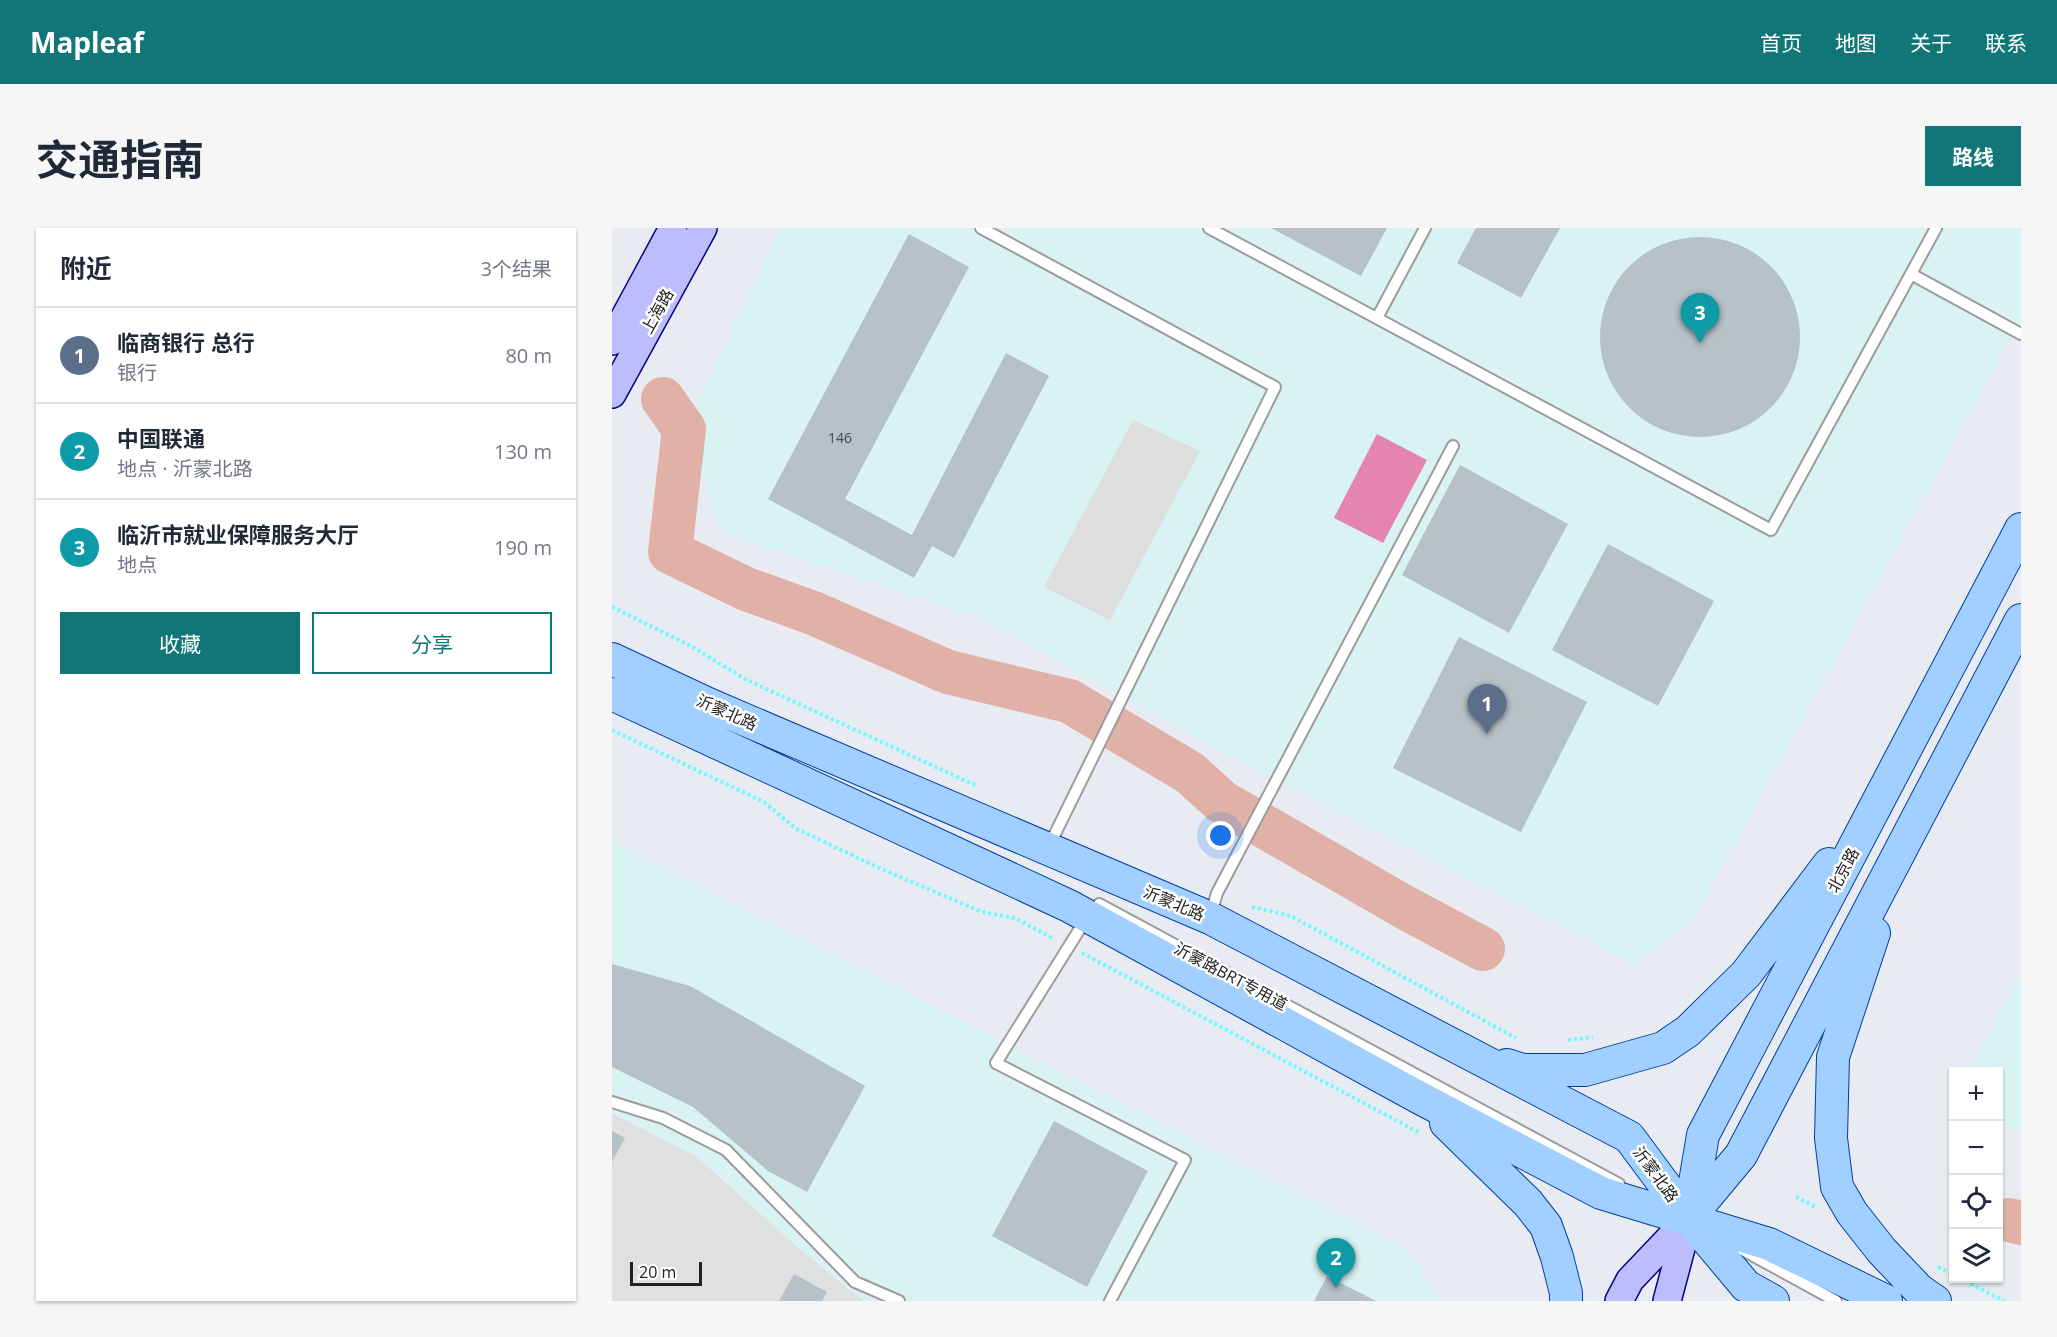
<!DOCTYPE html>
<html lang="zh">
<meta charset="utf-8">
<style>
body{margin:0;font-family:"Open Sans","Noto Sans SC",sans-serif;background:#f6f6f7;color:#1f2937}
.controls{position:absolute;right:18px;bottom:18px;display:grid;overflow:hidden;border-radius:0px;box-shadow:0 2px 4px #0004}
.controls button{width:54px;height:54px;display:grid;place-items:center;padding:0;border:0;border-bottom:2px solid #e0e1e3;background:#fff;color:#1f2937;font:30px sans-serif}
.scale{position:absolute;left:18px;bottom:15px;width:72px;box-sizing:border-box;padding-left:6px;border:3px solid #222;border-top:0;font-size:16px;line-height:21px;white-space:nowrap;color:#222;-webkit-text-stroke:4px #fff;paint-order:stroke}
.you{position:absolute;left:609px;top:608px;width:21px;height:21px;margin:-15px;border:4px solid #fff;border-radius:50%;background:#1a73e8;box-shadow:0 0 0 9px #1a73e833}
.badge{display:grid;place-items:center;width:39px;height:39px;border-radius:50%;background:#117678;color:#fff;font-size:20px;font-weight:700}
.pin{position:absolute;translate:-50% -50px;filter:drop-shadow(0 2px 3px #0008)}
.pin::after{content:'';position:absolute;top:32px;width:21px;height:18px;background:inherit;clip-path:polygon(0 0,100% 0,50% 100%)}
.list{margin:0;padding:0;list-style:none}
h2{display:flex;justify-content:space-between;align-items:center;height:78px;margin:0;padding:0 24px;font-size:26px}
h2 small{font-size:20px;font-weight:400;color:#747a83}
.list li{display:grid;grid-template-columns:39px 1fr auto;gap:18px;align-items:center;box-sizing:border-box;height:96px;padding:0 24px;border-top:2px solid #e0e1e3}
.list b{display:block;font-size:22px;white-space:nowrap}
.list p{margin:0;font-size:20px;white-space:nowrap;color:#747a83}
.list em{font-size:20px;font-style:normal;color:#747a83}
.actions{display:flex;gap:12px;padding:18px 24px}
.actions a{flex:1;padding:14px 0;border:2px solid #117678;border-radius:0px;text-align:center;font-size:21px;color:#117678}
.actions .main{background:#117678;color:#fff}
.icon{flex:none;width:33px;height:33px;fill:none;stroke:currentColor;stroke-width:2;stroke-linecap:round;stroke-linejoin:round}
.map{position:relative;flex:none;width:1409px;height:1073px;overflow:hidden;border-radius:0px}
header{display:flex;align-items:center;gap:36px;box-sizing:border-box;height:84px;padding:0 30px;background:#117678;color:#fff}
header strong{font-size:28px}
nav{display:flex;gap:33px;margin-inline-start:auto;font-size:21px}
.intro{display:flex;align-items:center;justify-content:space-between;box-sizing:border-box;height:144px;padding:0 36px}
h1{margin:0;font-size:42px}
.button{padding:15px 27px;border-radius:0px;background:#117678;color:#fff;font-size:21px;font-weight:700}
main{display:flex;gap:36px;padding:0 36px}
aside{flex:1;background:#fff;border-radius:0px;box-shadow:0 2px 4px #0004}
.map>svg:first-child{display:block}
</style>
<header>
<strong>Mapleaf</strong>
<nav><a>首页</a><a>地图</a><a>关于</a><a>联系</a></nav>
</header>
<div class="intro"><h1>交通指南</h1><a class="button">路线</a></div>
<main>
<aside>
<h2>附近<small>3个结果</small></h2>
<ul class="list">
<li><span class="badge" style="background:#5c6f8a">1</span><div><b>临商银行 总行</b><p>银行</p></div><em>80 m</em></li>
<li><span class="badge" style="background:#0f9aa8">2</span><div><b>中国联通</b><p>地点 · 沂蒙北路</p></div><em>130 m</em></li>
<li><span class="badge" style="background:#0f9aa8">3</span><div><b>临沂市就业保障服务大厅</b><p>地点</p></div><em>190 m</em></li>
</ul>
<div class="actions"><a class="main">收藏</a><a>分享</a></div>
</aside>
<div class="map">
<svg width="1409" height="1073" viewBox="0 0 1409 1073">
<rect width="100%" height="100%" fill="#e8ecf2"/>
<path fill="#dfe0e0" d="M 0,885 L 84,928 L 190,1023 L 252,1073 L 0,1073 Z"/>
<path fill="#d8f3f2" d="M 169,0 L 1409,0 L 1409,90 L 1081,692 L 1022,737 L 598,518 L 367,390 L 112,306 L 87,243 L 87,169 Z
M 0,614 L 795,1021 L 828,1073 L 252,1073 L 190,1023 L 84,928 L 0,885 Z
M 1409,746 L 1409,906 L 1387,894 L 1386,844 L 1357,843 Z"/>
<path fill="#e484af" d="M 765,206 L 815,232 L 771,315 L 722,290 Z"/>
<path fill="#dedede" d="M 521,192 L 588,223 L 498,392 L 432,359 Z"/>
<g fill="none" stroke-linecap="round" stroke-linejoin="round">
<path stroke="#e1b1a7" stroke-width="44" d="M 51,171 L 72,201 L 58,324 L 134,361 L 201,385 L 336,444 L 457,473 L 578,545 L 610,574 L 794,680 L 871,721
M 1397,992 L 1409,995"/>
</g>
<path fill="#b7c1c8" d="M 659,0 L 775,0 L 749,48 Z
M 864,0 L 948,0 L 909,70 L 845,35 Z
M 297,6 L 357,39 L 233,271 L 300,307 L 394,125 L 437,148 L 342,330 L 320,318 L 302,350 L 156,271 Z
M988 109a100 100 0 1 1 200 0a100 100 0 1 1-200 0Z
M 848,237 L 956,296 L 897,405 L 790,347 Z
M 996,316 L 1102,373 L 1046,478 L 940,422 Z
M 847,409 L 975,474 L 909,604 L 781,540 Z
M 0,736 L 78,758 L 253,858 L 195,964 L 156,943 L 81,879 L 0,839 Z
M 442,893 L 536,943 L 475,1059 L 380,1008 Z
M 0,903 L 13,910 L 0,934 Z
M 182,1046 L 215,1064 L 210,1073 L 167,1073 Z
M 715,1048 L 764,1073 L 702,1073 Z"/>
<g fill="none" stroke-linecap="round" stroke-linejoin="round">
<g stroke="#9c9c9c" stroke-width="14">
<path id="lane" d="M 369,0 L 663,159 L 437,618
M 597,0 L 1159,302 L 1324,0
M 1299,46 L 1409,106
M 765,90 L 813,0
M 487,676 L 1007,956
M 598,689 L 605,665 L 841,218
M 474,691 L 384,835 L 573,932 L 498,1073
M 0,874 L 51,890 L 114,922 L 243,1054 L 287,1073
M 1129,1021 L 1224,1073"/>
</g>
<g stroke="#060082" stroke-width="30">
<path id="secondary" d="M 0,113 L 61,0
M 0,166 L 91,0
M 1007,1073 L 1018,1052 L 1077,990
M 1055,1073 L 1076,994"/>
</g>
<g stroke="#003ea0" stroke-width="34">
<path id="primary" d="M 0,431 L 96,476 L 598,690 L 1017,909 L 1077,990 L 1134,1058 L 1161,1073
M 0,466 L 457,678 L 808,870 L 989,965 L 1157,1016 L 1274,1073
M 1262,705 L 1221,829 L 1219,910 L 1225,959 L 1240,985 L 1270,1023 L 1307,1062 L 1323,1073
M 895,837 L 911,842 L 973,842 L 1051,820 L 1076,803 L 1134,746 L 1217,636
M 834,895 L 916,975 L 934,998 L 945,1029 L 954,1065 L 954,1073
M 1079,987 L 1129,927 L 1409,392
M 1077,990 L 1091,907 L 1409,301"/>
</g>
<path stroke="#6df9ff" stroke-width="4" stroke-dasharray="3 3" stroke-linecap="butt" d="M 0,379 L 77,417 L 135,452 L 365,558
M 0,502 L 152,574 L 183,600 L 265,639 L 370,684 L 403,690 L 442,711
M 640,679 L 679,688 L 904,810
M 470,725 L 808,905
M 956,812 L 981,809
M 1184,969 L 1204,979
M 1326,1039 L 1342,1047
M 1348,1050 L 1392,1073"/>
<use href="#lane" stroke="#fff" stroke-width="10"/>
<use href="#secondary" stroke="#bcbdfd" stroke-width="27"/>
<use href="#primary" stroke="#a1cfff" stroke-width="32"/>
</g>
<g text-anchor="middle" stroke-width="5" stroke-linejoin="round" paint-order="stroke">
<g font-size="14" fill="#474a4c">
<text x="228" y="215">146</text>
</g>
<g font-size="16" fill="#222" stroke="#fff">
<text transform="translate(45 83) rotate(-61)" y="6">上海路</text>
<text transform="translate(115 484) rotate(24)" y="6">沂蒙北路</text>
<text transform="translate(1231 642) rotate(-62)" y="6">北京路</text>
<text transform="translate(562 675) rotate(23)" y="6">沂蒙北路</text>
<text transform="translate(619 748) rotate(28)" y="6">沂蒙路BRT专用道</text>
<text transform="translate(1044 946) rotate(54)" y="6">沂蒙北路</text>
</g>
</g>
</svg>
<div class="controls">
<button>+</button>
<button>−</button>
<button><svg class="icon" aria-label="locate" viewBox="0 0 24 24"><circle cx="12" cy="12" r="6"/><path d="M12 2v4M12 18v4M2 12h4M18 12h4"/></svg></button>
<button><svg class="icon" aria-label="layers" viewBox="0 0 24 24"><path d="M12 4l9 5-9 5-9-5zM3 14l9 5 9-5"/></svg></button>
</div>
<div class="scale">20 m</div>
<div class="you"></div>
<div class="pin badge" style="left:875px;top:506px;background:#5c6f8a">1</div>
<div class="pin badge" style="left:724px;top:1060px;background:#0f9aa8">2</div>
<div class="pin badge" style="left:1088px;top:115px;background:#0f9aa8">3</div>
</div>
</main>
